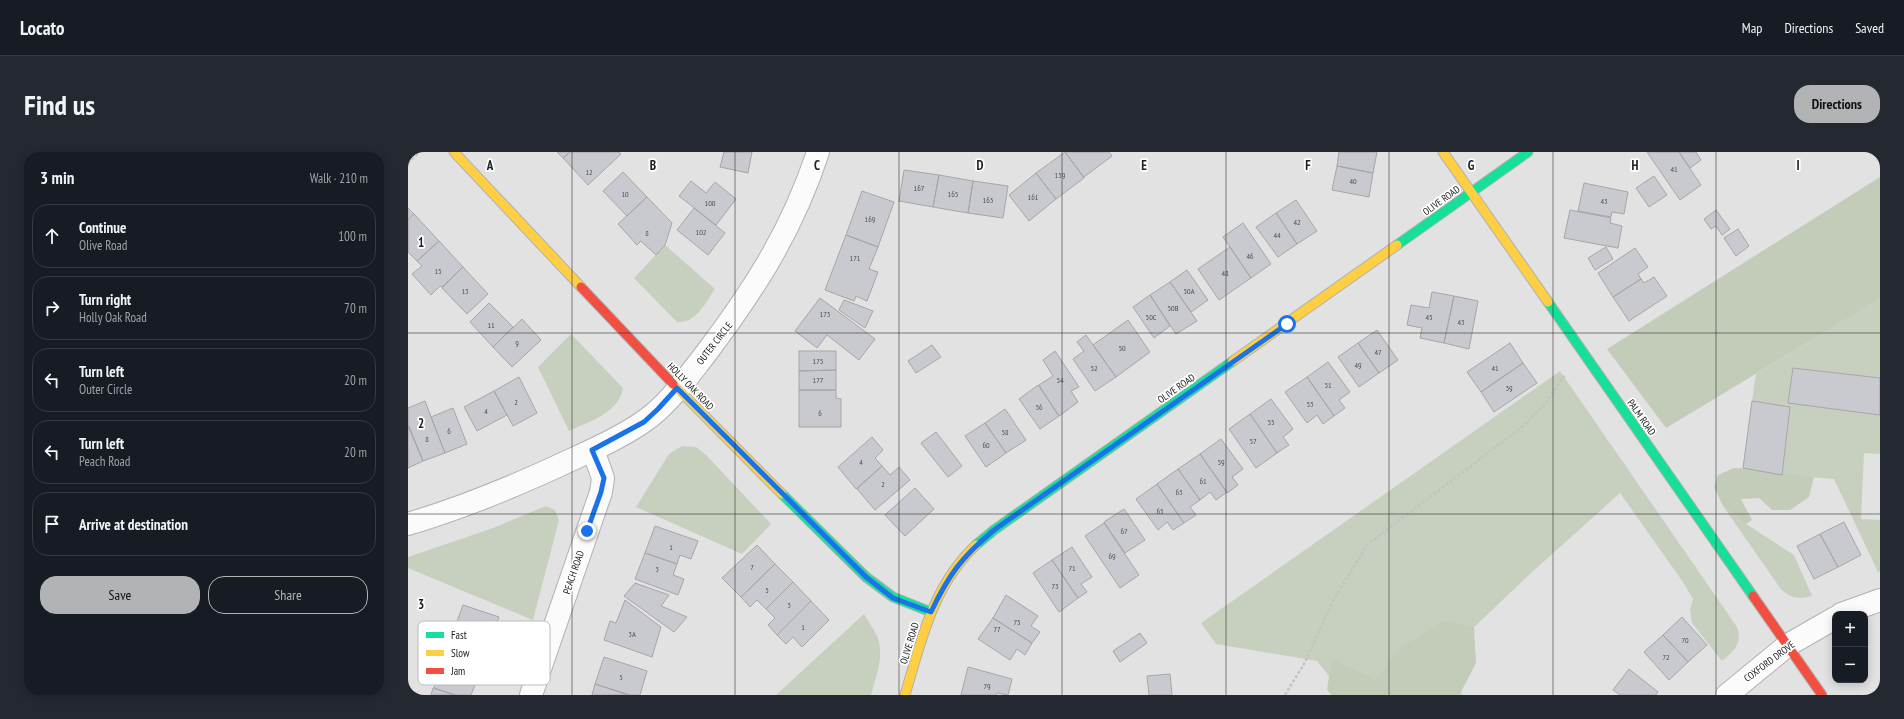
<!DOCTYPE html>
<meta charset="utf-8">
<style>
body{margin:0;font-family:"PT Sans Narrow",sans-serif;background:#242831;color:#f1f3f6}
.controls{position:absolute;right:12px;bottom:12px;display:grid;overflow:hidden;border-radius:8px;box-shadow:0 2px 10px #0003}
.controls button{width:36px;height:36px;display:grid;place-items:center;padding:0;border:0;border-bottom:1px solid #363941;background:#171b24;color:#f1f3f6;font:20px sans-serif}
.stop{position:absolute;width:12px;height:12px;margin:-9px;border:3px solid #1a73e8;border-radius:50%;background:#fff}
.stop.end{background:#1a73e8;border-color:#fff;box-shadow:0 1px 4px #0008}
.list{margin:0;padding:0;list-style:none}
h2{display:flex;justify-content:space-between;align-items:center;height:52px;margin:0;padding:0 16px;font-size:17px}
h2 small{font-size:13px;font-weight:400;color:#9ea1a6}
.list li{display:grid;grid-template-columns:26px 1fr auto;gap:12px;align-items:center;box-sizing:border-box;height:64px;margin:0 8px 8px;padding:0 8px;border:1px solid #363941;border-radius:16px}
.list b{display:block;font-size:15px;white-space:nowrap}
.list p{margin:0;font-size:13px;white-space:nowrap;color:#9ea1a6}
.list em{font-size:13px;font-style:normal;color:#9ea1a6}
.actions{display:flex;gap:8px;padding:12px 16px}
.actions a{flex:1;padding:9px 0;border:1px solid #b2b3b5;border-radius:16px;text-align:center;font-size:14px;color:#b2b3b5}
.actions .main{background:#b2b3b5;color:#111}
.icon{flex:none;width:22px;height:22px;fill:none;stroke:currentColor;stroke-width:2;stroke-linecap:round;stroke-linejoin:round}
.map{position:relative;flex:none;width:1472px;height:543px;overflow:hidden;border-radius:16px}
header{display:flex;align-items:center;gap:24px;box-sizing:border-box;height:56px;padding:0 20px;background:#171b24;border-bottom:1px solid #363941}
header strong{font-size:19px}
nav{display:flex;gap:22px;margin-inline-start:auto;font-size:14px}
.intro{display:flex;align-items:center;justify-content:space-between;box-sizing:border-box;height:96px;padding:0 24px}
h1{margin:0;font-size:28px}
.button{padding:10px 18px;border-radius:16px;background:#b2b3b5;color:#111;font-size:14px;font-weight:700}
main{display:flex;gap:24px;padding:0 24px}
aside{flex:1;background:#171b24;border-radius:16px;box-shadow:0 2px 10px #0003}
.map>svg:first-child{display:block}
</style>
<header>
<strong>Locato</strong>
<nav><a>Map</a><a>Directions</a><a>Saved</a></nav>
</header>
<div class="intro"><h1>Find us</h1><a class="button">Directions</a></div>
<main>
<aside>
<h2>3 min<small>Walk · 210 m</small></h2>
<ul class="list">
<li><svg class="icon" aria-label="ahead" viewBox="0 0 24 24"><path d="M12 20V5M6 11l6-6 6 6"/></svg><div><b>Continue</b><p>Olive Road</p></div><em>100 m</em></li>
<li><svg class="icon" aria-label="right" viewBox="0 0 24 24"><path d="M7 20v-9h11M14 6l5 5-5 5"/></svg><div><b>Turn right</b><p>Holly Oak Road</p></div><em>70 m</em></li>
<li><svg class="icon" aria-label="left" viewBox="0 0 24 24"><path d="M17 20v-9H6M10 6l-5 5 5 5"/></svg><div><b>Turn left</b><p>Outer Circle</p></div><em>20 m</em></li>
<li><svg class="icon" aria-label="left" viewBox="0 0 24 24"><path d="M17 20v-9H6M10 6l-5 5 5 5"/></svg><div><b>Turn left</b><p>Peach Road</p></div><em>20 m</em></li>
<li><svg class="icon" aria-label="arrive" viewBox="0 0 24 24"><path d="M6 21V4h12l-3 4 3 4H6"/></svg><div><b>Arrive at destination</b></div></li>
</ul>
<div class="actions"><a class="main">Save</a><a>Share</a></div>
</aside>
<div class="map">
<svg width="1472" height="543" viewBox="0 0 1472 543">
<rect width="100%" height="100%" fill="#e2e2e3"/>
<path fill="#c7cfbe" d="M 257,93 L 307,137 C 297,151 289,171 269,170 L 226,126 Z
M 1472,147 L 1472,226 L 1385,216 L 1380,251 L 1472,263 L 1472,302 L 1456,301 L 1453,367 L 1472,368 L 1472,419 L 1470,420 L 1426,327 L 1374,323 L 1382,255 L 1344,249 L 1348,222 Z
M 163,182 L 215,236 C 211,261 182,269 161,279 L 130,215 Z
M 1152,219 L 1329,475 C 1335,491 1326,499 1314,509 L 1284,471 L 1282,458 L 1285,447 L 1275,430 L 1212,341 L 1122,422 L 995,543 L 936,543 L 909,509 L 808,492 L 793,471 Z
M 274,294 L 288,295 L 298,303 L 363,372 L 334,402 L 228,355 L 261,302 Z
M 138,354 L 147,358 L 151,368 L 125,468 L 0,416 L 0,405 L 85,376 Z
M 1315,354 L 1338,372 L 1386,403 L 1404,444 C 1390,448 1382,446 1372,436 Z
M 456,462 C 460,469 465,476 469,484 C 477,503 468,524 463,543 L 368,543 Z"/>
<path fill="#c3cbb9" d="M 1472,25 L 1472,147 L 1258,276 L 1199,197 Z
M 1326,316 C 1352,316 1379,323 1406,325 L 1401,345 L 1382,358 L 1364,358 L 1351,346 L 1333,347 L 1344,368 L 1338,372 L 1315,354 L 1306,335 L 1310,323 Z
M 1036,469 L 1066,475 L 1068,511 L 1053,540 L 1054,543 L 923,543 L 919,537 L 924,507 L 968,528 L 993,495 Z"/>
<path fill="#c9c9d0" stroke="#a6a6a7" d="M 149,0 L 162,0 L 155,6 Z
M 162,0 L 211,0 L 213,2 L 180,33 L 155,6 Z
M 316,0 L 344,0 L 340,21 L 312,15 Z
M 657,0 L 701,0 L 704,4 L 676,25 Z
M 657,0 L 676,26 L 648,47 L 628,21 Z
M 931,0 L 969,0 L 965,21 L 929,14 Z
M 1239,0 L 1271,0 L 1293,33 L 1272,48 Z
M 1271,0 L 1288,0 L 1293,8 L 1282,16 Z
M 929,14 L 965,21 L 961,45 L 924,38 Z
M 496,18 L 531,23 L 525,55 L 491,49 Z
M 215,20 L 239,45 L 219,64 L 195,39 Z
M 628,21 L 648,47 L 621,69 L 601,43 Z
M 531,23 L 565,29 L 560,61 L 525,55 Z
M 1246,24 L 1259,43 L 1241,55 L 1228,36 Z
M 283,29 L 298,41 L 307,30 L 328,47 L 308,73 L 271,44 Z
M 565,29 L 600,34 L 595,66 L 560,61 Z
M 1176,31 L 1220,40 L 1216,62 L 1204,60 L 1203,65 L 1170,59 Z
M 454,39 L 486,50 L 470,95 L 438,83 Z
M 239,45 L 264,71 L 257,93 L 248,103 L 233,89 L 229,93 L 210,72 Z
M 888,48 L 909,79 L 889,92 L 868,61 Z
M 0,56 L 6,62 L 0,68 Z
M 286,56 L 317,81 L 300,103 L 269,78 Z
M 1162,58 L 1203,66 L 1202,71 L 1214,74 L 1210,96 L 1156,86 Z
M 1308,58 L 1322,77 L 1314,83 L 1308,74 L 1303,77 L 1296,67 Z
M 868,61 L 889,92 L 870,105 L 848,75 Z
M 6,62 L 31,89 L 9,109 L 0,100 L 0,68 Z
M 835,71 L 863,112 L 843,126 L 815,85 Z
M 1330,77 L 1341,94 L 1328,104 L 1316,86 Z
M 438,83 L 470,95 L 461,117 L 470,120 L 459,149 L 448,144 L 446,149 L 417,138 Z
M 31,89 L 55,115 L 34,135 L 32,134 L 23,143 L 4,122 L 14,114 L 9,109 Z
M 822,95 L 843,126 L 811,148 L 790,117 Z
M 1198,95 L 1205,107 L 1187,118 L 1180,106 Z
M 1227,96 L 1240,115 L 1230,122 L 1233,127 L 1205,145 L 1190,121 Z
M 55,115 L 80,142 L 59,162 L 34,136 Z
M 779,118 L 800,148 L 783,160 L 762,130 Z
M 1246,125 L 1259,144 L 1221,169 L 1205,145 L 1233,127 L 1236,131 Z
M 762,130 L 789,169 L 768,182 L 742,143 Z
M 1024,140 L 1046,144 L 1036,191 L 1012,186 L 1014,176 L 999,173 L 1003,153 L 1021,156 Z
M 742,143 L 762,174 L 746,186 L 725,155 Z
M 1046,144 L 1070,149 L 1061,197 L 1036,191 Z
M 412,146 L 467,187 L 451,208 L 419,183 L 409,196 L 387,179 Z
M 436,148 L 465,159 L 457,176 L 431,158 Z
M 81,151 L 105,175 L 85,195 L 62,170 Z
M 114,167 L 133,188 L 104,215 L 85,195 Z
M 720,168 L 742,200 L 708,225 L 685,193 Z
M 969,178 L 990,208 L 971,221 L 950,191 Z
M 678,183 L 708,225 L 687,239 L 665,207 L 676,199 L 669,190 Z
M 950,191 L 971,221 L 951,235 L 930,205 Z
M 1102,191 L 1115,211 L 1073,240 L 1059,220 Z
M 524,193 L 533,205 L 508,221 L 500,209 Z
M 391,199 L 428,199 L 428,218 L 391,219 Z
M 647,199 L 671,235 L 663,239 L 670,250 L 651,264 L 631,233 L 645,224 L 635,208 Z
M 920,210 L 942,240 L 931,248 L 937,256 L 926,264 L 899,225 Z
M 1115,211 L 1129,231 L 1086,260 L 1073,240 Z
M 1385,216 L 1472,226 L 1472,263 L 1380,251 Z
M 428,218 L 428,238 L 391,238 L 391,219 Z
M 111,225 L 129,261 L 105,274 L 86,239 Z
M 899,225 L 926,264 L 915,272 L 909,263 L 899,271 L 877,240 Z
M 630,233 L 651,264 L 632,277 L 611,247 Z
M 391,238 L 428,238 L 428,246 L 433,247 L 433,275 L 391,275 Z
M 86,239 L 99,263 L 69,279 L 56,255 Z
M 863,247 L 885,277 L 875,285 L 881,293 L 869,301 L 842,262 Z
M 17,249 L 37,301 L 15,309 L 0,272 L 0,256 Z
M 1344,249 L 1382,255 L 1374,323 L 1335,316 Z
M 45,256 L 59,292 L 37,301 L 23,265 Z
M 597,257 L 618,288 L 598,301 L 577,271 Z
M 842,262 L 869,301 L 848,316 L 821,277 Z
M 577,271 L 598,301 L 578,315 L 557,284 Z
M 0,274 L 15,309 L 0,316 Z
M 528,280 L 554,314 L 540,325 L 513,291 Z
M 464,285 L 475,298 L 467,306 L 474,314 L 448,337 L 430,315 Z
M 813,287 L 835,317 L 824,325 L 830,333 L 819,341 L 792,302 Z
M 792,302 L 819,340 L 808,348 L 802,340 L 792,348 L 770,317 Z
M 474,314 L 482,323 L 491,315 L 502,328 L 467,358 L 449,337 Z
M 770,317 L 792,348 L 782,355 L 788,363 L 776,371 L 749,332 Z
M 749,332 L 776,371 L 765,378 L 759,370 L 750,378 L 728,347 Z
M 507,336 L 526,357 L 497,384 L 477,363 Z
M 716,357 L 737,388 L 717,401 L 696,370 Z
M 1436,370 L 1453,403 L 1430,415 L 1412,382 Z
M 696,371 L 731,423 L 712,436 L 677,384 Z
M 247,374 L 290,389 L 283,407 L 272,403 L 269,412 L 237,401 Z
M 1412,382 L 1430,415 L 1406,427 L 1389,394 Z
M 349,393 L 367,412 L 333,445 L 314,426 Z
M 664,395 L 684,425 L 673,432 L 679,440 L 670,446 L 644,408 Z
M 237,401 L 269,412 L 265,423 L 276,427 L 270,443 L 227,427 Z
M 644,408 L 670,446 L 651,460 L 625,421 Z
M 367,412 L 385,430 L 358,457 L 349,448 L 342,455 L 333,445 Z
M 385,430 L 403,449 L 369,483 L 360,473 L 367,466 L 358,457 Z
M 227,431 L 261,443 L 253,454 L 279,465 L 266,480 L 216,444 Z
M 598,443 L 630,464 L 623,474 L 632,480 L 624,491 L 585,466 Z
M 217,448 L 253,475 L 244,505 L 196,488 L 202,469 L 208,471 Z
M 403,449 L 421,468 L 394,495 L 385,485 L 378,492 L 369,483 Z
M 55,453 L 91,465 L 83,488 L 47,475 Z
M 1274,465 L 1299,493 L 1280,510 L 1255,483 Z
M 585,466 L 624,491 L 617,503 L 609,497 L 602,508 L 570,487 Z
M 732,481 L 739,491 L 712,510 L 705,499 Z
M 1255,483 L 1280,510 L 1261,528 L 1236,500 Z
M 196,505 L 239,519 L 232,543 L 222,543 L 187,532 Z
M 33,513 L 70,526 L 63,543 L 47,543 L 26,536 Z
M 560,515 L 604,527 L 600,543 L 589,541 L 588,543 L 553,543 Z
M 1221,517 L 1250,540 L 1248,543 L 1212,543 L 1205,538 Z
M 762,522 L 764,543 L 741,543 L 739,524 Z
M 187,532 L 220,543 L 184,543 Z
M 25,536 L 47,543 L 23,543 Z"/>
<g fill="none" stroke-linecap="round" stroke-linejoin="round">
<g stroke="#b1b1b2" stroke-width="24">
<path id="street" d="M 0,372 C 57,355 112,332 165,307 C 189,296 213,285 235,270 C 259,254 278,227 296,204 C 346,138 384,79 410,0
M 1433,462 L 1472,448
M 123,543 L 193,340 L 195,326 L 185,298
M 1319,543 L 1380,493 L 1427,466"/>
</g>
<g stroke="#b1b1b2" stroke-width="11">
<path id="fast" d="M 989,93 L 1120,0
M 1140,150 L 1345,444
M 374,342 L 458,425 L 485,445 L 523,460
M 568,393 L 586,378 L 825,209"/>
</g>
<g stroke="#b1b1b2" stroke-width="11">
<path id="slow" d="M 46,0 L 173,135
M 1035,0 L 1140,150
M 825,209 L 989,93
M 265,232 L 374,342
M 497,543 C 513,489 525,433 568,393"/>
</g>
<g stroke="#b1b1b2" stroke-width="11">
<path id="jam" d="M 173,135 L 265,232
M 1345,444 L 1414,543"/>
</g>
<path stroke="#c3c3c4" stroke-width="2.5" stroke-dasharray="3 2" stroke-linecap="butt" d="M 0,11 L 11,0
M 877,543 L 896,512 L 926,447 L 960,392 L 1114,275 L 1137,252 L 1157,223"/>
<use href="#street" stroke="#fbfbfb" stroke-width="22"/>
<use href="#fast" stroke="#16e098" stroke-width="9"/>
<use href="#slow" stroke="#ffcf43" stroke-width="9"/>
<use href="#jam" stroke="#f24e42" stroke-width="9"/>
</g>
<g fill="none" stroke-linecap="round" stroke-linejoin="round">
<path stroke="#1a73e8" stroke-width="5" d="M 179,379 L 193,340 L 196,326 L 184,298 L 236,270 L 250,257 L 269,236 L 458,425 L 485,446 L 523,460 C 541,422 554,405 586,378 L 879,172"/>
</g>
<path fill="none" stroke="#202021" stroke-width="1" stroke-opacity="0.55" d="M 164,0 L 164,543M 327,0 L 327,543M 491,0 L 491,543M 654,0 L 654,543M 818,0 L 818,543M 981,0 L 981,543M 1145,0 L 1145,543M 1308,0 L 1308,543M 0,181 L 1472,181M 0,362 L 1472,362"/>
<g text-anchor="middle" stroke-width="3.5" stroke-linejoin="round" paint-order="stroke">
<g font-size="8" fill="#4d4d50">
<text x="1266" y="20">41</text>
<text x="181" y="23">12</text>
<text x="652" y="26">159</text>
<text x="945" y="32">40</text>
<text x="511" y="39">167</text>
<text x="217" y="45">10</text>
<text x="545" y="45">165</text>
<text x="625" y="48">161</text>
<text x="580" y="51">163</text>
<text x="1196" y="52">43</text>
<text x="302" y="54">100</text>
<text x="462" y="70">169</text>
<text x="889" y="73">42</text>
<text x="293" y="83">102</text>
<text x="239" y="84">8</text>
<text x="869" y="86">44</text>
<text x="842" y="107">46</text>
<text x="447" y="109">171</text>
<text x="30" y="122">15</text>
<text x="817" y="124">48</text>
<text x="57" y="142">13</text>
<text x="781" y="142">50A</text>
<text x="765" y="159">50B</text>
<text x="417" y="165">173</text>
<text x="743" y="168">50C</text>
<text x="1021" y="168">45</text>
<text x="1053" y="173">43</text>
<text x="83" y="176">11</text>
<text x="109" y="194">9</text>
<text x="714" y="199">50</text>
<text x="970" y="203">47</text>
<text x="410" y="212">175</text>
<text x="950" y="216">49</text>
<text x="686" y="219">52</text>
<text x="1087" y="219">41</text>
<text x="410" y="231">177</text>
<text x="652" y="231">54</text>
<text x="920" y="236">51</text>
<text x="1101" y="239">39</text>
<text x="108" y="253">2</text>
<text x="902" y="255">53</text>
<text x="631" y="258">56</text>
<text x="78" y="262">4</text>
<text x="412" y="264">6</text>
<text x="863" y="273">55</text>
<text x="41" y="282">6</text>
<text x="597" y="283">58</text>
<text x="19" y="290">8</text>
<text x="845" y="292">57</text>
<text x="578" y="296">60</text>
<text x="453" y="313">4</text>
<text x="813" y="313">59</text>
<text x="795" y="332">61</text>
<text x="475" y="335">2</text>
<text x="771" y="343">63</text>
<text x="752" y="362">65</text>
<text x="716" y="382">67</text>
<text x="263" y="398">1</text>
<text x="704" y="407">69</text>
<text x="344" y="418">7</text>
<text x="664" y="419">71</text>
<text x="249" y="420">3</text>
<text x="647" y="437">73</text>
<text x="359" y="441">5</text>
<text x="381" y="456">3</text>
<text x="609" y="473">75</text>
<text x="395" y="478">1</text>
<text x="589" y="480">77</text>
<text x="224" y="485">3A</text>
<text x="1277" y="491">70</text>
<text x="1258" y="508">72</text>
<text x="213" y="528">5</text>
<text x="579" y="537">79</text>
</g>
<g font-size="10" fill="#202021" stroke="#fff">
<text transform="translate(1033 48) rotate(-36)" y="4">OLIVE ROAD</text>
<text transform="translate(306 191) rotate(-52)" y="4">OUTER CIRCLE</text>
<text transform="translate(283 234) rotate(46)" y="4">HOLLY OAK ROAD</text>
<text transform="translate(768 236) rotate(-35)" y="4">OLIVE ROAD</text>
<text transform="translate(1234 265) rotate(55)" y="4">PALM ROAD</text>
<text transform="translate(165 420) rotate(-71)" y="4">PEACH ROAD</text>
<text transform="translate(501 491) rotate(-73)" y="4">OLIVE ROAD</text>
<text transform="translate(1361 509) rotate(-37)" y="4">COXFORD DROVE</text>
</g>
</g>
<rect x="10" y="469" width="132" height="64" rx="6" fill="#fff" stroke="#bcbcbc" stroke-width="1"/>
<rect x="18" y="480" width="18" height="6" fill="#16e098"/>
<rect x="18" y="498" width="18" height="6" fill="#ffcf43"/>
<rect x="18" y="516" width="18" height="6" fill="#f24e42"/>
<g font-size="11" fill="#202021">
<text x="43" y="487">Fast</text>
<text x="43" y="505">Slow</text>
<text x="43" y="523">Jam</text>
</g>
<g font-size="13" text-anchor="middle" font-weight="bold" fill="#202021" stroke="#fff" stroke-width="3.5" stroke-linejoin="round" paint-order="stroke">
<text x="82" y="18">A</text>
<text x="245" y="18">B</text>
<text x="409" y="18">C</text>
<text x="572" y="18">D</text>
<text x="736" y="18">E</text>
<text x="900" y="18">F</text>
<text x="1063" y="18">G</text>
<text x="1227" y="18">H</text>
<text x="1390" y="18">I</text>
<text x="13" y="95">1</text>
<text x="13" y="276">2</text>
<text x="13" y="457">3</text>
</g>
</svg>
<div class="controls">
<button>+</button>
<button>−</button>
</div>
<div class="stop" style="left:879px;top:172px"></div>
<div class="stop end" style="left:179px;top:379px"></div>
</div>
</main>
